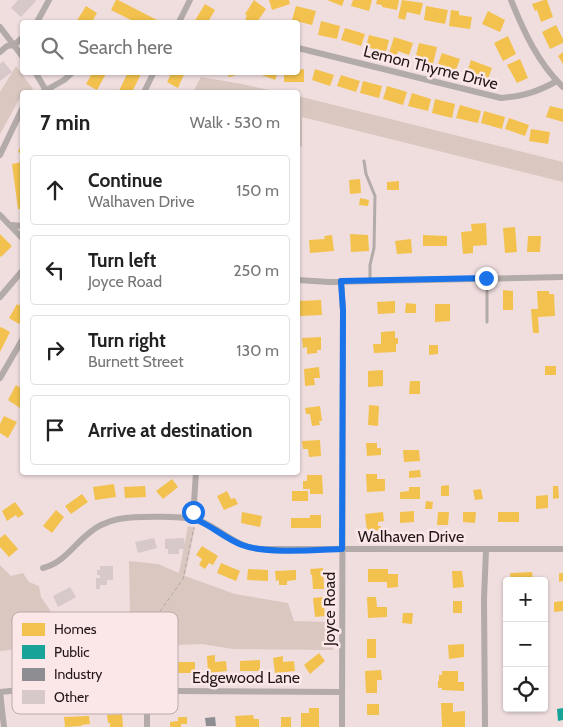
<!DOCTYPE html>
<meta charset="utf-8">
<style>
body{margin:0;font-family:Cabin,sans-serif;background:#f2f2f2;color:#222}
.controls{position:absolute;right:15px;bottom:15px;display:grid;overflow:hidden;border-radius:5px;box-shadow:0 1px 4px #0004}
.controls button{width:45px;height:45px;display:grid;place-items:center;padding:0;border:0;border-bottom:1px solid #e0e0e0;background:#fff;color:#222;font:25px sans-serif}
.stop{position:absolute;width:15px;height:15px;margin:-11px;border:4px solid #1a73e8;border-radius:50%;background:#fff}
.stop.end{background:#1a73e8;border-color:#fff;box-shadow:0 1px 5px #0008}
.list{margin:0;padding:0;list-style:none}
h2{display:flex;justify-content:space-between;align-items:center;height:65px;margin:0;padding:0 20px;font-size:21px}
h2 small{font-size:16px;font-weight:400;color:#767676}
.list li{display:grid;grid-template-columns:32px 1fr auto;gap:15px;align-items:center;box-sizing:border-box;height:70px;margin:0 10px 10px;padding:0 10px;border:1px solid #e0e0e0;border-radius:5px}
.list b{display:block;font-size:19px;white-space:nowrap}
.list p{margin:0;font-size:16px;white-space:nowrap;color:#767676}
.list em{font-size:16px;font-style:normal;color:#767676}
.icon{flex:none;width:28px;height:28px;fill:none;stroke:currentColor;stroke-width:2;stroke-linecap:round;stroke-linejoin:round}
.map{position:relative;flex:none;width:563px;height:727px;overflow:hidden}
.search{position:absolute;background:#fff;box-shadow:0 1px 4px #0004;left:20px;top:20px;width:280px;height:55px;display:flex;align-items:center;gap:12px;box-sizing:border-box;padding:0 18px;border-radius:5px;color:#767676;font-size:19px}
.panel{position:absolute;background:#fff;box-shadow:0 1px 4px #0004;left:20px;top:90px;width:280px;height:385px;border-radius:5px}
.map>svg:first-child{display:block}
</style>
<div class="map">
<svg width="563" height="727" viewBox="0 0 563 727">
<rect width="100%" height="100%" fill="#f0dedf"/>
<path fill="#dac7c0" d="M 16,66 L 33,89 L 28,92 L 22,92 L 22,96 L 20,98 L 0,134 L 0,92 Z
M 201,77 L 242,84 L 278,92 L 193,92 Z
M 298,96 L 563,162 L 563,182 L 302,117 L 302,147 L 298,146 Z
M 188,526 L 195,528 L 185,576 L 235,594 L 288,603 L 294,621 L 332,622 L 333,650 L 233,649 L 201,644 L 137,647 L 136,684 L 133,684 L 131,646 L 39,647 L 0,651 L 0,565 L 11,576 L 23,573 L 29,582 L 39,586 L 41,597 L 54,616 L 130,616 L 129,561 L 158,564 L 179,573 Z"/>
<path fill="#f2c14e" d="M 116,0 L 118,0 L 161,22 L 135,22 L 111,10 Z
M 254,0 L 266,9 L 257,22 L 251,22 L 245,19 L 247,16 L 245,14 Z
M 269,0 L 289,0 L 290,4 L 272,10 Z
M 327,0 L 344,0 L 342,6 Z
M 353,0 L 372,0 L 369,11 L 351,6 Z
M 377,0 L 399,0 L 397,10 L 382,7 L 382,5 L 376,4 Z
M 402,0 L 423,3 L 420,15 L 407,12 L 405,20 L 398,18 Z
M 544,0 L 547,0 L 553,17 L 541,22 L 537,10 L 535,11 L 532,4 Z
M 205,4 L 215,10 L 208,22 L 194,22 Z
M 86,6 L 97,13 L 92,22 L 76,22 Z
M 296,6 L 316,11 L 312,25 L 292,20 Z
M 426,6 L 448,10 L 445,24 L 424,20 Z
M 451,10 L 459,11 L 459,15 L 472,17 L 470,29 L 449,26 Z
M 488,11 L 505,20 L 500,32 L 482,24 Z
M 321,21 L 340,26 L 337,39 L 318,35 Z
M 556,25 L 563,39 L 563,43 L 550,49 L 542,32 Z
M 345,28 L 365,34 L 361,46 L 341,40 Z
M 369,35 L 389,40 L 386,52 L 366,47 Z
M 508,36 L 516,54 L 503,61 L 494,43 Z
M 394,37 L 413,43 L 409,55 L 398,51 L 397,55 L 389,53 Z
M 419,43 L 437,47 L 433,64 L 415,59 Z
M 563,52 L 563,64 L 558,56 Z
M 442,53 L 460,59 L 456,70 L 438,64 Z
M 520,59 L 528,78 L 517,83 L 507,65 Z
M 471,60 L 492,68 L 488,79 L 467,72 Z
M 304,69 L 304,82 L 284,82 L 284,72 L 298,72 L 298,70 Z
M 315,69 L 334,75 L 330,86 L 312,80 Z
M 93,72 L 107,72 L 97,90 L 86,84 Z
M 128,72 L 142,72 L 132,92 L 122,92 L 119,91 Z
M 172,72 L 185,72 L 178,88 L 167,82 Z
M 227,72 L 243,72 L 244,73 L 229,77 Z
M 253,72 L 278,72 L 275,80 Z
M 341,75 L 360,81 L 356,92 L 337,86 Z
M 363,81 L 382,86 L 379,98 L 360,93 Z
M 387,86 L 407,92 L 403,105 L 383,99 Z
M 412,93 L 431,99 L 428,111 L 408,106 Z
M 435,99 L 455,104 L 452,118 L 432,113 Z
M 460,105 L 481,111 L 478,123 L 456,118 Z
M 550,106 L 563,109 L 563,122 L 546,117 Z
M 484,111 L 505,117 L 502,129 L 481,123 Z
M 509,118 L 529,125 L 525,136 L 505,129 Z
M 531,129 L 550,132 L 548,144 L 529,141 Z
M 22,142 L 22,154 L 18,152 Z
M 22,162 L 22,218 L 21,218 L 20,209 L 18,209 L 12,164 Z
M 360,179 L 361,193 L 350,194 L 349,180 Z
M 399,181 L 399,190 L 387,190 L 387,182 Z
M 360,198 L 369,200 L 368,206 L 359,205 Z
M 486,223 L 487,245 L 473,246 L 473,253 L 463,254 L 461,232 L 472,231 L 471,224 Z
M 515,227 L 517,252 L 505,253 L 503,228 Z
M 0,234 L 12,246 L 1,257 L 0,256 Z
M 350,234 L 368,235 L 369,251 L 351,252 Z
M 332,235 L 334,251 L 310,253 L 309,240 L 325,239 L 324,236 Z
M 423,235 L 447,236 L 447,246 L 423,246 Z
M 528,236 L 541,236 L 540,252 L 527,252 Z
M 411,239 L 412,253 L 397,254 L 395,241 Z
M 503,290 L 513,291 L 513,310 L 503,310 Z
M 537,291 L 549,291 L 549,294 L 554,294 L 555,316 L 538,317 L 539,333 L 533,333 L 531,309 L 538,309 Z
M 321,300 L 322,315 L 299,316 L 298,301 Z
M 395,301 L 395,313 L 378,314 L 377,302 Z
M 406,303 L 416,304 L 416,313 L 405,313 Z
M 17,304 L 22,307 L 22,318 L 19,324 L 9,318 Z
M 435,304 L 450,304 L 450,321 L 435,322 Z
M 1,327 L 10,332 L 0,352 L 0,328 Z
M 395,331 L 395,338 L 398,338 L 398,344 L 396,344 L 396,352 L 374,353 L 373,344 L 381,344 L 381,332 Z
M 321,337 L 321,350 L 317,350 L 317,353 L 307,354 L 307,347 L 303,348 L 302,338 Z
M 429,345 L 438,345 L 438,354 L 429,355 Z
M 545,366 L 556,366 L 556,375 L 545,375 Z
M 319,367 L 320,378 L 314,378 L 315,385 L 305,386 L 304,369 Z
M 383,370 L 383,386 L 368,387 L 368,371 Z
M 410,381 L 420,381 L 420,394 L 409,394 Z
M 16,385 L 22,389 L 22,404 L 20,408 L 8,400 Z
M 369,405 L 379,406 L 378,426 L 368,425 Z
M 320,406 L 322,421 L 319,421 L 320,425 L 312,426 L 310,414 L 306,414 L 305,408 Z
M 4,416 L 17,422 L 8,438 L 0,433 L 0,424 Z
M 320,440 L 321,456 L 309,457 L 308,449 L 303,449 L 302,441 Z
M 366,443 L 377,443 L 377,448 L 381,448 L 381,455 L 367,456 Z
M 22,445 L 22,459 L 20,460 L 20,446 Z
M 403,450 L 419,450 L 420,461 L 404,462 Z
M 420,470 L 421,477 L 409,478 L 409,471 Z
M 366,474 L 377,474 L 377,479 L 385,479 L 385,491 L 367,492 Z
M 307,475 L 322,475 L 323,494 L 310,494 L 310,489 L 303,489 L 303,481 L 307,481 Z
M 172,479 L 178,487 L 163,499 L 156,491 Z
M 114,484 L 116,497 L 95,500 L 93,487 Z
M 449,485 L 449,496 L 441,496 L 441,486 Z
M 145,486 L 146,497 L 125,498 L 124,487 Z
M 553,486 L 558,486 L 559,498 L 553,499 Z
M 409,487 L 420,487 L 420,499 L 400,499 L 400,492 L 409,491 Z
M 481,489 L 483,499 L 475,500 L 473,490 Z
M 227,491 L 231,499 L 235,498 L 238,504 L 224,510 L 217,496 Z
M 292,491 L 308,491 L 308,501 L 292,501 Z
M 82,494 L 88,502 L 71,514 L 65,506 Z
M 548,495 L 548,508 L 536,509 L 536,496 Z
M 426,501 L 433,502 L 432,509 L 425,509 Z
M 15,502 L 24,514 L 18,518 L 16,515 L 7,521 L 2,511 Z
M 56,510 L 64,517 L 52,533 L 43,526 Z
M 414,511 L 414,522 L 400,523 L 400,512 Z
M 242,512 L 262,516 L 260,527 L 241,523 Z
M 383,512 L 384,521 L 378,522 L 378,526 L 381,526 L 381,530 L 367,531 L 365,514 Z
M 438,512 L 449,512 L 448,525 L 437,525 Z
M 463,512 L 476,512 L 475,523 L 463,522 Z
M 498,512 L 519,512 L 519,522 L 498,522 Z
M 310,515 L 321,515 L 321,528 L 291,528 L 291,518 L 310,518 Z
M 5,534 L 18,549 L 9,557 L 0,547 L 0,538 Z
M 202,546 L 218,556 L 213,565 L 209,563 L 205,569 L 199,565 L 202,559 L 196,555 Z
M 221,563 L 240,571 L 236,581 L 217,573 Z
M 323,568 L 324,589 L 313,589 L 312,575 L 311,575 L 310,569 Z
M 248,569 L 268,570 L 268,581 L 247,580 Z
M 368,569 L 388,569 L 388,574 L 398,574 L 398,587 L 387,588 L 387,582 L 368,582 Z
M 296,570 L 296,580 L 287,581 L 287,585 L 279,585 L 279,580 L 276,581 L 275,571 Z
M 452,571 L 462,571 L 464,587 L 453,588 Z
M 532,572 L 533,581 L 511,581 L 510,573 Z
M 559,573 L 563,573 L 563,581 L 559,582 Z
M 323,597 L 325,616 L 315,617 L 313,598 Z
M 367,597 L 376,597 L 377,607 L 387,607 L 387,617 L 368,618 Z
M 453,601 L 462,601 L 462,613 L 453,613 Z
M 563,601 L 563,611 L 554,612 L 554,602 Z
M 403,613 L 413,613 L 412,624 L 402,623 Z
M 367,639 L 376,639 L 376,658 L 367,658 Z
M 464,644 L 464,657 L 449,659 L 448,645 Z
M 319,653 L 325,661 L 310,674 L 304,665 Z
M 215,655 L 215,662 L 226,661 L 227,671 L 208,673 L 207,656 Z
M 283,656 L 283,662 L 294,661 L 295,671 L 275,673 L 273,658 Z
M 260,660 L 260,671 L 240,671 L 240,661 Z
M 175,662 L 195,662 L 195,673 L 176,673 Z
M 381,670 L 382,680 L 377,680 L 377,693 L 366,693 L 365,671 Z
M 442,671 L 458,671 L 458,682 L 464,682 L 464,691 L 442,690 L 442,688 L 438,688 L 438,681 L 439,681 L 439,675 L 442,675 Z
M 441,703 L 453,703 L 453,712 L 465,711 L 465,727 L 442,727 Z
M 367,704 L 379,704 L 379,715 L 367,715 Z
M 309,708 L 319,708 L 319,727 L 301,727 L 301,713 L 309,713 Z
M 122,714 L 123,727 L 110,727 L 110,723 L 108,723 L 107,715 Z
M 253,715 L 254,719 L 259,719 L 259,727 L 236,727 L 235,716 Z
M 89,716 L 90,724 L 81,725 L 82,726 L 65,727 L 64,717 Z
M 178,717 L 187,717 L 187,724 L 181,724 L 181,727 L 170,727 L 170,722 L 178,721 Z
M 281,717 L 291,717 L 291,727 L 281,727 Z"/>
<path fill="#17a398" d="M 563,708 L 563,720 L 558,721 L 557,709 Z"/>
<path fill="#8d8d92" d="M 215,717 L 216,726 L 206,726 L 205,718 Z"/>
<path fill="#d7c8ca" d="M 18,0 L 35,0 L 36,1 L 21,17 L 11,8 Z
M 3,61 L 12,72 L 0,81 L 0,64 Z
M 154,538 L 157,548 L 138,553 L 135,542 Z
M 184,538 L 185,549 L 179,549 L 179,554 L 168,554 L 168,549 L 165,549 L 165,539 Z
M 100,566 L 113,566 L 113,580 L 107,580 L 107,585 L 100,585 L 100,589 L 96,589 L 96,578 L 100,578 L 100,575 L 97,575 L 97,570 L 100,570 Z
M 70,587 L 76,597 L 58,607 L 53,596 Z"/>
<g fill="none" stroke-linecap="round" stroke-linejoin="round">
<path stroke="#b1a8a9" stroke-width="1" stroke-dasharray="4 2.5" stroke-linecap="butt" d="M 138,683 L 139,641 L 183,579 L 194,527"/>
<path stroke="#b2aba9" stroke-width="3" d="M 364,161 L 366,174 L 375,196 L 374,248 L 370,265 L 370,280
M 487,278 L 487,322"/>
<path stroke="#b2aba9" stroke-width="6" d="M 511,0 C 524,32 538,63 563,87
M 37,22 L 49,0
M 179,22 L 190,0
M 0,27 L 22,56
M 14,45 L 22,38
M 298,48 L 501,98 C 524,96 537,92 557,81
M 0,52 L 7,46 L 14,45
M 35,72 L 47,92
M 43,92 L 64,80 L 73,72
M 144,92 L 154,72
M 0,155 L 22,109
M 0,215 L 22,238
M 12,225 L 22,226
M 298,280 L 329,282 L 563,277
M 341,281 L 343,311 L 342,727
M 0,297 L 22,271
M 0,378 L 22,340
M 192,518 L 194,503 L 196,472
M 43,568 C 68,562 78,536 101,525 C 107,522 113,520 119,519 C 135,516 190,515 203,522 C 222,531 236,546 258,549 L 563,549
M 0,692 L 20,690 L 342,692
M 0,692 L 4,727
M 147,727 L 147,691
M 485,727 L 484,599 L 486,550"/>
</g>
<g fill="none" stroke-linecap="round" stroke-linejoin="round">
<path stroke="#1a73e8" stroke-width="6" d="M 193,512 L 192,518 C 210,524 224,538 242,545 C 266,554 315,550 342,549 L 343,310 L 341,281 L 486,278"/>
</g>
<g text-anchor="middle" stroke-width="5" stroke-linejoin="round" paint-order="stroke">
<g font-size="16" fill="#231818" stroke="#fce7e8">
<text transform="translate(431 67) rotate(14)" y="6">Lemon Thyme Drive</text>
<text x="411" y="542">Walhaven Drive</text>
<text transform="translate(329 609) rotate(-90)" y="6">Joyce Road</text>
<text x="246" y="683">Edgewood Lane</text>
</g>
</g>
<rect x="12" y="612" width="166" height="102" rx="8" fill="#fce7e8" stroke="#bba9aa" stroke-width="1"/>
<rect x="22" y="623" width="23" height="13" fill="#f2c14e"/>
<rect x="22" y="645" width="23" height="14" fill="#17a398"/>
<rect x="22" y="668" width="23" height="13" fill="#8d8d92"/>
<rect x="22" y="690" width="23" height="14" fill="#d7c8ca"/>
<g font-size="14" fill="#231818">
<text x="54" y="634">Homes</text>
<text x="54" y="657">Public</text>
<text x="54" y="679">Industry</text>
<text x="54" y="702">Other</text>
</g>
</svg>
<div class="controls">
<button>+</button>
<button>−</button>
<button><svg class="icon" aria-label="locate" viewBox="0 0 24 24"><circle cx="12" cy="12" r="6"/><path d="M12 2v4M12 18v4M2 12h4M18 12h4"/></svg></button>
</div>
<div class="stop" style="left:193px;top:512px"></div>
<div class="stop end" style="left:486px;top:278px"></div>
<div class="search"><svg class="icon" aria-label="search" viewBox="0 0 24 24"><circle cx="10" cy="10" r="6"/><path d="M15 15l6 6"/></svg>Search here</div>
<section class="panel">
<h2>7 min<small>Walk · 530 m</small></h2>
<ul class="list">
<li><svg class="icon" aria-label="ahead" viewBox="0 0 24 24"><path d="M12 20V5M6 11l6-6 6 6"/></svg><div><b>Continue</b><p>Walhaven Drive</p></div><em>150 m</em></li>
<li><svg class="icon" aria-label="left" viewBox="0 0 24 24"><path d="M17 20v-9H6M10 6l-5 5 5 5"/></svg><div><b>Turn left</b><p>Joyce Road</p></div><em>250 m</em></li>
<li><svg class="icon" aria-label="right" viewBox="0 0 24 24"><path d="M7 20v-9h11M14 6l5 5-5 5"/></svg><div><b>Turn right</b><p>Burnett Street</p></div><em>130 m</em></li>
<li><svg class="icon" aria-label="arrive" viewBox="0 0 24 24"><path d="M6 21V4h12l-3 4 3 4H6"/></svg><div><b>Arrive at destination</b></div></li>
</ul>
</section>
</div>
